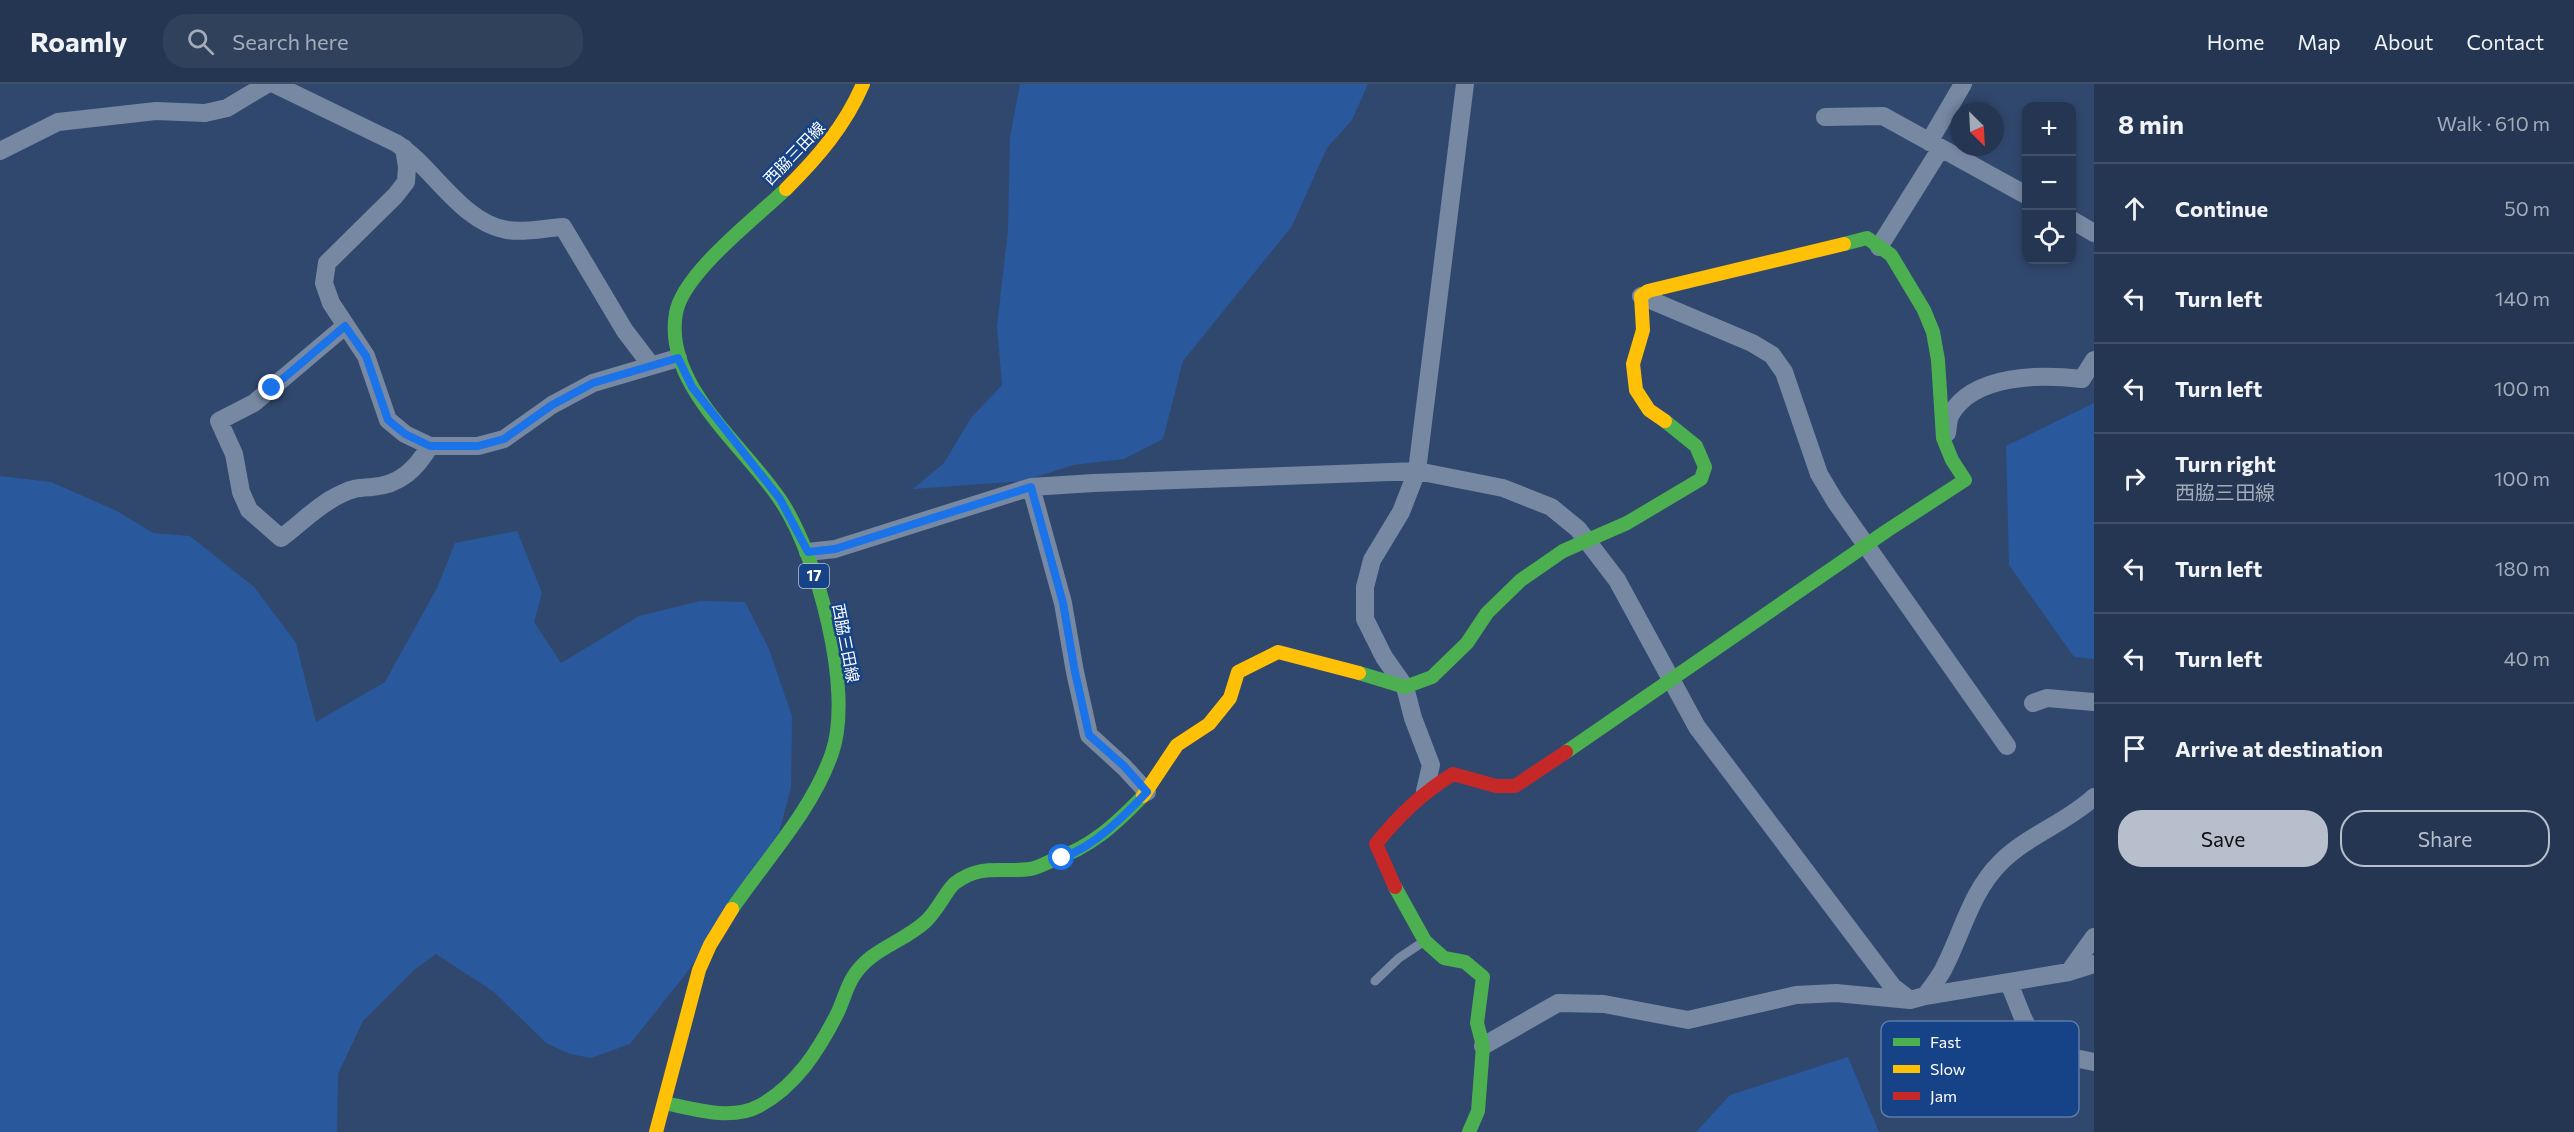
<!DOCTYPE html>
<meta charset="utf-8">
<style>
body{margin:0;font-family:Commissioner,"Noto Sans JP",sans-serif;background:#30415c;color:#f1f3f6}
.controls{position:absolute;right:18px;top:18px;display:grid;overflow:hidden;border-radius:12px;box-shadow:0 3px 9px #0003}
.controls button{width:54px;height:54px;display:grid;place-items:center;padding:0;border:0;border-bottom:2px solid #415069;background:#243652;color:#f1f3f6;font:30px sans-serif}
.compass{position:absolute;left:1950px;top:18px;width:54px;height:54px;border-radius:50%;background:#243652;box-shadow:0 3px 9px #0003;rotate:156deg}
.stop{position:absolute;width:18px;height:18px;margin:-14px;border:4px solid #1a73e8;border-radius:50%;background:#fff}
.stop.end{background:#1a73e8;border-color:#fff;box-shadow:0 2px 6px #0008}
.list{margin:0;padding:0;list-style:none}
h2{display:flex;justify-content:space-between;align-items:center;height:78px;margin:0;padding:0 24px;font-size:26px}
h2 small{font-size:20px;font-weight:400;color:#a3abb8}
.list li{display:grid;grid-template-columns:39px 1fr auto;gap:18px;align-items:center;box-sizing:border-box;height:90px;padding:0 24px;border-top:2px solid #415069}
.list b{display:block;font-size:22px;white-space:nowrap}
.list p{margin:0;font-size:20px;white-space:nowrap;color:#a3abb8}
.list em{font-size:20px;font-style:normal;color:#a3abb8}
.actions{display:flex;gap:12px;padding:18px 24px}
.actions a{flex:1;padding:14px 0;border:2px solid #b7bfcc;border-radius:24px;text-align:center;font-size:21px;color:#b7bfcc}
.actions .main{background:#b7bfcc;color:#111}
.icon{flex:none;width:33px;height:33px;fill:none;stroke:currentColor;stroke-width:2;stroke-linecap:round;stroke-linejoin:round}
.map{position:relative;flex:none;width:2094px;height:1048px;overflow:hidden}
header{display:flex;align-items:center;gap:36px;box-sizing:border-box;height:84px;padding:0 30px;background:#243652;border-bottom:2px solid #415069}
header strong{font-size:28px}
nav{display:flex;gap:33px;margin-inline-start:auto;font-size:21px}
.search{width:420px;height:54px;background:#30415c;display:flex;align-items:center;gap:15px;box-sizing:border-box;padding:0 21px;border-radius:24px;color:#a3abb8;font-size:22px}
main{display:flex}
aside{flex:1;background:#243652}
.map>svg:first-child{display:block}
</style>
<header>
<strong>Roamly</strong>
<div class="search"><svg class="icon" aria-label="search" viewBox="0 0 24 24"><circle cx="10" cy="10" r="6"/><path d="M15 15l6 6"/></svg>Search here</div>
<nav><a>Home</a><a>Map</a><a>About</a><a>Contact</a></nav>
</header>
<main>
<div class="map">
<svg width="2094" height="1048" viewBox="0 0 2094 1048">
<rect width="100%" height="100%" fill="#30486d"/>
<path fill="#29589d" d="M 1020,0 L 1368,0 L 1352,36 L 1327,64 L 1292,142 L 1183,277 L 1163,355 L 1124,375 L 1073,381 L 1024,397 L 913,405 L 944,379 L 971,334 L 1002,301 L 997,242 L 1008,146 L 1010,53 Z
M 2094,319 L 2094,575 L 2074,573 L 2009,481 L 2006,362 Z
M 0,392 L 51,398 L 117,427 L 153,449 L 190,452 L 254,503 L 296,559 L 316,638 L 385,598 L 437,504 L 455,459 L 517,447 L 542,509 L 534,538 L 561,579 L 639,532 L 700,517 L 745,518 L 769,565 L 792,632 L 791,703 L 777,757 L 685,891 L 630,960 L 591,974 L 570,970 L 546,959 L 494,908 L 436,870 L 414,886 L 363,937 L 338,990 L 337,1048 L 0,1048 Z
M 1848,973 L 1879,1048 L 1696,1048 L 1730,1011 Z"/>
<g fill="none" stroke-linecap="round" stroke-linejoin="round">
<path stroke="#7788a3" stroke-width="9" d="M 1375,897 L 1399,874 L 1423,858"/>
<path stroke="#7788a3" stroke-width="18" d="M 274,0 L 396,59 C 433,83 462,139 507,146 C 524,149 545,144 563,143 L 625,247 L 651,281
M 1825,33 L 1883,32 L 2026,111
M 1929,58 L 1963,0
M 404,64 L 407,83 L 406,98 L 395,112 L 327,179 L 324,199 L 331,219 L 366,272 L 388,336 L 405,350 L 430,362 L 478,362 L 504,355 L 552,321 L 593,299 L 678,274
M 0,67 L 58,38 L 156,27 L 205,29 L 227,24 L 267,0
M 2072,136 L 2094,149
M 1879,163 L 1941,64
M 1641,212 L 1752,259 L 1772,271 L 1784,288 L 1819,390 L 1835,417 L 2007,662
M 345,242 L 254,319 L 219,337 L 234,370 L 241,408 L 249,426 L 281,454 C 300,440 319,420 341,410 C 352,404 360,404 372,403 C 400,401 416,385 430,362
M 1947,349 C 1948,343 1948,335 1951,330 C 1974,290 2042,290 2082,295 L 2094,276
M 1031,403 L 1063,519 L 1075,588 L 1089,651 L 1124,683 L 1147,708
M 808,468 L 835,465 L 1031,403 L 1094,399 L 1417,387 L 1503,404 L 1551,423 L 1578,445 L 1617,496 L 1697,643 L 1893,903 L 1910,916
M 2033,619 L 2047,614 L 2094,618
M 1425,707 L 1431,681 L 1413,634 L 1405,603 L 1384,573 L 1365,535 L 1365,503 L 1372,476 L 1401,428 L 1417,387 L 1465,0
M 2069,888 L 2094,880
M 2009,899 L 2023,934 L 2040,967 L 2094,978
M 1925,912 L 2069,888 L 2094,853
M 1483,962 L 1558,919 L 1604,920 L 1688,936 L 1796,911 L 1836,909 L 1910,916 L 1925,912 C 1931,904 1938,895 1943,886 C 1962,850 1971,807 2001,778 C 2028,751 2066,739 2094,713"/>
<path stroke="#4caf50" stroke-width="14" d="M 1359,589 L 1405,603 L 1432,593 L 1467,559 L 1487,529 L 1521,496 L 1563,467 L 1627,439 L 1701,395 L 1705,383 L 1696,362 L 1665,337
M 1566,668 L 1888,446 L 1965,396 L 1952,376 L 1943,354 L 1938,276 L 1933,248 L 1924,226 L 1891,171 L 1867,154 L 1844,160
M 1395,803 L 1425,857 L 1444,874 L 1465,878 L 1483,893 L 1477,939 L 1483,962 L 1478,1027 L 1469,1048
M 732,825 C 766,775 812,727 832,669 C 854,606 817,471 781,417 C 745,362 663,301 676,229 C 683,189 757,133 786,105
M 665,1019 C 694,1025 731,1037 759,1022 C 796,1002 818,967 837,930 C 843,918 846,904 853,893 C 870,865 902,859 925,838 C 937,828 947,805 955,799 C 981,779 1002,789 1030,785 C 1037,784 1044,780 1051,777 C 1091,763 1114,742 1143,712"/>
<path stroke="#ffc107" stroke-width="14" d="M 786,105 C 818,73 845,42 863,0
M 1665,337 L 1649,326 L 1636,306 L 1633,280 L 1643,246 L 1641,212 L 1648,207 L 1844,160
M 1143,712 L 1177,661 L 1209,640 L 1230,614 L 1238,588 L 1278,568 L 1359,589
M 656,1048 L 699,886 L 710,861 L 732,825"/>
<path stroke="#c62828" stroke-width="14" d="M 1395,803 L 1376,760 C 1398,732 1422,709 1453,690 L 1496,702 L 1515,702 L 1566,668"/>
</g>
<g fill="none" stroke-linecap="round" stroke-linejoin="round">
<path stroke="#1a73e8" stroke-width="8" d="M 272,304 L 345,242 L 366,272 L 388,336 L 405,350 L 430,362 L 478,362 L 504,355 L 552,321 L 593,299 L 678,274 L 692,303 L 780,415 L 808,468 L 835,465 L 1031,403 L 1063,519 L 1075,588 L 1089,651 L 1124,682 L 1147,708 C 1122,734 1096,761 1062,774"/>
</g>
<g text-anchor="middle" stroke-width="5" stroke-linejoin="round" paint-order="stroke">
<rect fill="#164287" stroke="#b9c6db" stroke-width="1.5" x="799" y="480" width="30" height="24" rx="4.5"/>
<g font-size="15" font-weight="bold" fill="#fff">
<text x="814" y="497">17</text>
</g>
<g font-size="16" fill="#fff" stroke="#164287">
<text transform="translate(794 69) rotate(-46)" y="6">西脇三田線</text>
<text transform="translate(846 559) rotate(79)" y="6">西脇三田線</text>
</g>
</g>
<rect x="1881" y="937" width="198" height="96" rx="9" fill="#164287" stroke="#5c7bab" stroke-width="1.5"/>
<rect x="1893" y="954" width="27" height="8" fill="#4caf50"/>
<rect x="1893" y="981" width="27" height="8" fill="#ffc107"/>
<rect x="1893" y="1008" width="27" height="8" fill="#c62828"/>
<g font-size="16" fill="#fff">
<text x="1930" y="964">Fast</text>
<text x="1930" y="991">Slow</text>
<text x="1930" y="1018">Jam</text>
</g>
</svg>
<div class="controls">
<button>+</button>
<button>−</button>
<button><svg class="icon" aria-label="locate" viewBox="0 0 24 24"><circle cx="12" cy="12" r="6"/><path d="M12 2v4M12 18v4M2 12h4M18 12h4"/></svg></button>
</div>
<svg class="compass" viewBox="-18 -18 36 36"><path d="M0-13l5 13h-10z" fill="#e53935"/><path d="M0 13l5-13h-10z" fill="#a3abb8"/></svg>
<div class="stop" style="left:1062px;top:774px"></div>
<div class="stop end" style="left:272px;top:304px"></div>
</div>
<aside>
<h2>8 min<small>Walk · 610 m</small></h2>
<ul class="list">
<li><svg class="icon" aria-label="ahead" viewBox="0 0 24 24"><path d="M12 20V5M6 11l6-6 6 6"/></svg><div><b>Continue</b></div><em>50 m</em></li>
<li><svg class="icon" aria-label="left" viewBox="0 0 24 24"><path d="M17 20v-9H6M10 6l-5 5 5 5"/></svg><div><b>Turn left</b></div><em>140 m</em></li>
<li><svg class="icon" aria-label="left" viewBox="0 0 24 24"><path d="M17 20v-9H6M10 6l-5 5 5 5"/></svg><div><b>Turn left</b></div><em>100 m</em></li>
<li><svg class="icon" aria-label="right" viewBox="0 0 24 24"><path d="M7 20v-9h11M14 6l5 5-5 5"/></svg><div><b>Turn right</b><p>西脇三田線</p></div><em>100 m</em></li>
<li><svg class="icon" aria-label="left" viewBox="0 0 24 24"><path d="M17 20v-9H6M10 6l-5 5 5 5"/></svg><div><b>Turn left</b></div><em>180 m</em></li>
<li><svg class="icon" aria-label="left" viewBox="0 0 24 24"><path d="M17 20v-9H6M10 6l-5 5 5 5"/></svg><div><b>Turn left</b></div><em>40 m</em></li>
<li><svg class="icon" aria-label="arrive" viewBox="0 0 24 24"><path d="M6 21V4h12l-3 4 3 4H6"/></svg><div><b>Arrive at destination</b></div></li>
</ul>
<div class="actions"><a class="main">Save</a><a>Share</a></div>
</aside>
</main>
